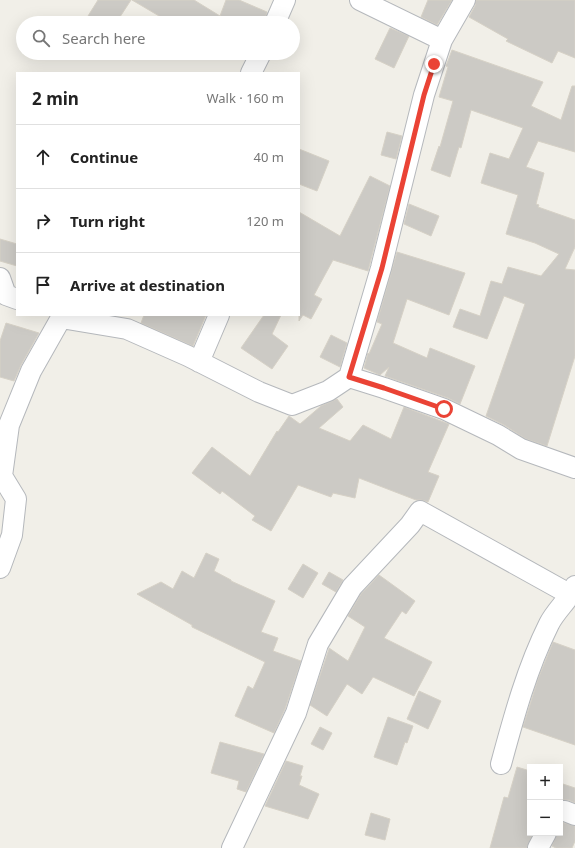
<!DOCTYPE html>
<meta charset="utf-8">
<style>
body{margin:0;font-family:"Noto Sans",sans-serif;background:#f2f2f2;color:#222}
.controls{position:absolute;right:12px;bottom:12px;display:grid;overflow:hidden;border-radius:0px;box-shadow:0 4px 16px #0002}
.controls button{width:36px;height:36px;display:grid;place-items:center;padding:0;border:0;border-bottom:1px solid #e0e0e0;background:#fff;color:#222;font:20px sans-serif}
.stop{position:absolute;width:12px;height:12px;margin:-9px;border:3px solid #ea4335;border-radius:50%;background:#fff}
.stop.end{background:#ea4335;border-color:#fff;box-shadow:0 1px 4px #0008}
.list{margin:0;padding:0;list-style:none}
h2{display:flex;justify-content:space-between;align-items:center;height:52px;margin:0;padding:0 16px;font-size:17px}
h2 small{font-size:13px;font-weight:400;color:#767676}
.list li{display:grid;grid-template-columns:26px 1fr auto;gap:12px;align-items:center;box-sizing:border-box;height:64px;padding:0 16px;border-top:1px solid #e0e0e0}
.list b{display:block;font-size:15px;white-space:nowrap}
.list em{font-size:13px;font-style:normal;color:#767676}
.icon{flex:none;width:22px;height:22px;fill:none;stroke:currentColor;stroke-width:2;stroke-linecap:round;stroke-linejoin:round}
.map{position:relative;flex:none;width:575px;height:848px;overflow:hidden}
.search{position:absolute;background:#fff;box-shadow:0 4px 16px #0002;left:16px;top:16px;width:284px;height:44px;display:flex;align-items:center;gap:10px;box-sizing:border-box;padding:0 14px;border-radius:22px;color:#767676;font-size:15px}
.panel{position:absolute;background:#fff;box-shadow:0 4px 16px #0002;left:16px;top:72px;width:284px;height:244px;border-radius:0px}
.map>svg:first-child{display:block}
</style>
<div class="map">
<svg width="575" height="848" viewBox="0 0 575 848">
<rect width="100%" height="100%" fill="#f1efe8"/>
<path fill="#cccac5" stroke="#d6d1c6" d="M 98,0 L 131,0 L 116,23 L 99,23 L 88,16 Z
M 132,0 L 194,0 L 220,16 L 226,0 L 239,0 L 267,12 L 264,23 L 171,23 Z
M 428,0 L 452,0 L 437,25 L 421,17 Z
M 476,0 L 575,0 L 575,58 L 558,51 L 552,63 L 506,41 L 508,39 L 469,17 L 475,6 Z
M 390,28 L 409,36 L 394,68 L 375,59 Z
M 452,50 L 543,82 L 531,106 L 561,120 L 572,86 L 575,86 L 575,152 L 538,141 L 526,167 L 544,173 L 536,204 L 539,205 L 538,207 L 575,220 L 575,247 L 565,269 L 575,270 L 575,356 L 547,446 L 526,439 L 504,425 L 486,416 L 525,304 L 504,296 L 487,339 L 453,327 L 460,309 L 480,316 L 491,281 L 502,284 L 508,267 L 541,276 L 559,254 L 535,243 L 506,234 L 518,195 L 481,183 L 490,153 L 509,159 L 523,128 L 471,110 L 461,148 L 459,147 L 450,177 L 431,170 L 439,146 L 440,147 L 453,101 L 439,97 L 448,67 L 446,66 Z
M 387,132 L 402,136 L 396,159 L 381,155 Z
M 299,149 L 329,161 L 317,191 L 299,184 Z
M 370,176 L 390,186 L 368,271 L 333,260 L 314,295 L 322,299 L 311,319 L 303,315 L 299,321 L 299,212 L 340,236 Z
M 409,204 L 439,216 L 431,236 L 404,224 Z
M 0,239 L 17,244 L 17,266 L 0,261 Z
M 397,252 L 465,273 L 449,315 L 407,299 L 393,343 L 427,358 L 430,348 L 475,366 L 460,404 L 448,398 L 385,376 L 389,367 L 380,375 L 364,368 L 368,353 L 369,354 L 382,324 L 377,322 Z
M 144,315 L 206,315 L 193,346 L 141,323 Z
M 264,315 L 281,315 L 272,334 L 288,346 L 272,369 L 241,348 Z
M 6,323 L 39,333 L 21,365 L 14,381 L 0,377 L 0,341 Z
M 331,335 L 347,343 L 340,367 L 320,357 Z
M 337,399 L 343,407 L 319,428 L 350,441 L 363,425 L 391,439 L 404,407 L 449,424 L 428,472 L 439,476 L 428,502 L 421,500 L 416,500 L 359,478 L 355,498 L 333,493 L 331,497 L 298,485 L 271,531 L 252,520 L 255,516 L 222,491 L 220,494 L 192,473 L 212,447 L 250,476 L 277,431 L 278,432 L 289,416 L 300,424 L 321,406 Z
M 206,553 L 219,559 L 214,571 L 231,580 L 231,581 L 275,601 L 261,632 L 278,638 L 273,651 L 301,661 L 285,709 L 274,733 L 235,716 L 248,686 L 253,689 L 265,662 L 192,627 L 192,625 L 137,594 L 161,582 L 173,589 L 182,571 L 194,578 Z
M 303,564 L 318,573 L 303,598 L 288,589 Z
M 329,572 L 343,580 L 336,592 L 322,584 Z
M 379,575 L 415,601 L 406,614 L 402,611 L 384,638 L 432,662 L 414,696 L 373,677 L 362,694 L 347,684 L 327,716 L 310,705 L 329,649 L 329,648 L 348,661 L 365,627 L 348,616 L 361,594 Z
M 553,642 L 575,650 L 575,745 L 523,727 L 538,679 Z
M 419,691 L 441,701 L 428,729 L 407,719 Z
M 388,717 L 413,726 L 407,743 L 405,742 L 397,765 L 374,757 Z
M 320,727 L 332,733 L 323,750 L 311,744 Z
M 220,742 L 264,754 L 246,792 L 237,789 L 239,781 L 211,773 Z
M 286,761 L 303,766 L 300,776 L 302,776 L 299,785 L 319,794 L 308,819 L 265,806 Z
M 517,767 L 530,771 L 530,833 L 533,833 L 527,848 L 490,848 L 504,797 L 508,798 Z
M 560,783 L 575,788 L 575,803 L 569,800 L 560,800 Z
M 371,813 L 390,819 L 385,840 L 365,835 Z
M 561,822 L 575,826 L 575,841 L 572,848 L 556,848 L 552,846 L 557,833 L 560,833 Z"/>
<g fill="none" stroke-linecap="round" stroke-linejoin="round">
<g stroke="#b5b8bc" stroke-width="22">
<path id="minor" d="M 360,0 L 442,40
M 275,23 L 285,0
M 251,73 L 261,53
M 0,278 L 6,295 L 17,299
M 199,362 L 219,315
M 349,377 L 381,268 L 424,95 L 442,40 L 465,0
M 0,568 L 12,535 L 16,499 L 2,476 L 9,425 L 31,371 L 61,318 L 127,329 L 188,356 L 259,392 L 292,405 L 328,391 L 349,377 L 384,388 L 444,409 L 498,435 L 521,449 L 575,468
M 501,764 C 514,716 527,668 549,624 C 556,610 569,600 575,586
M 560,811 L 565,811 L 575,815
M 232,848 L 296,713 L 318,644 L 352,587 L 410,525 L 420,511 L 571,595
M 538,848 L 546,833"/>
</g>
<use href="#minor" stroke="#fff" stroke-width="20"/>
</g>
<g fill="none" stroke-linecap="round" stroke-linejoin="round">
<path stroke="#ea4335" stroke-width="5" d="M 434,64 L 424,95 L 382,268 L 349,377 L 384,388 L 444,409"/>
</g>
</svg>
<div class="controls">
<button>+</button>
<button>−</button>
</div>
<div class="stop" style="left:444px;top:409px"></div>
<div class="stop end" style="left:434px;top:64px"></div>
<div class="search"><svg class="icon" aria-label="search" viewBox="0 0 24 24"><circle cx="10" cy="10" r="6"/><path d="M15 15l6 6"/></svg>Search here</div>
<section class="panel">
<h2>2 min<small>Walk · 160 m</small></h2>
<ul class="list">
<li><svg class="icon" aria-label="ahead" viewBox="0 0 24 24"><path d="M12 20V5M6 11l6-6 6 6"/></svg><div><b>Continue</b></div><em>40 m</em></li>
<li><svg class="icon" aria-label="right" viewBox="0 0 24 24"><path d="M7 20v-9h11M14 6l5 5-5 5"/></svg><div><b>Turn right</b></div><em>120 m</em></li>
<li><svg class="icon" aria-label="arrive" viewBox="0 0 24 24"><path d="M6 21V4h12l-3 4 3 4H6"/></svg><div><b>Arrive at destination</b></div></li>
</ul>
</section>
</div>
